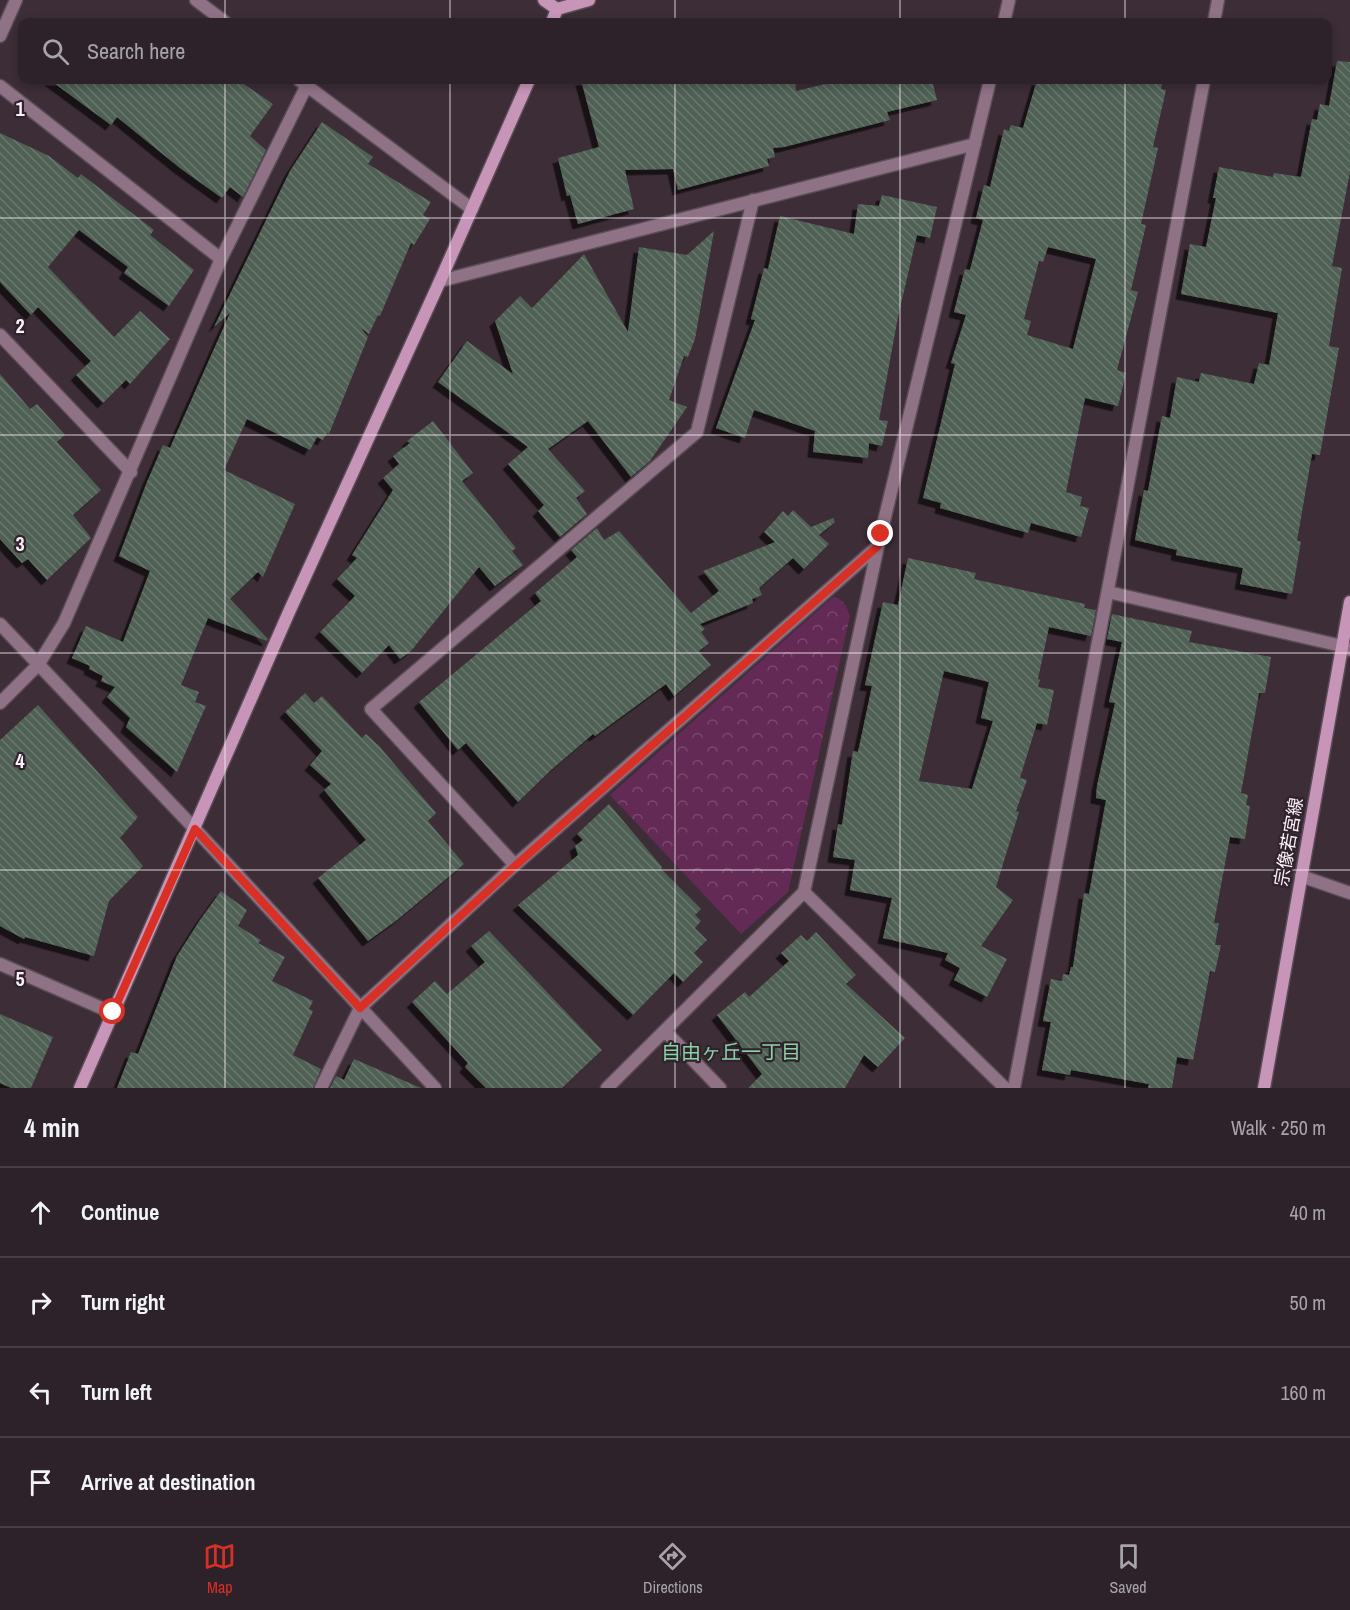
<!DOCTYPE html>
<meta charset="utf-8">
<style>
body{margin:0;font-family:"Archivo Narrow","Noto Sans JP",sans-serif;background:#392f35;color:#f1f3f6}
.stop{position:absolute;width:18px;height:18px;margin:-14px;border:4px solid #d93025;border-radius:50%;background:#fff}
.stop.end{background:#d93025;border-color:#fff;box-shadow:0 2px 6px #0008}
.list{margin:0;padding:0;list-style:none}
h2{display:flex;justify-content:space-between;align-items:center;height:78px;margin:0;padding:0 24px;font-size:26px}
h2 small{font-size:20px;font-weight:400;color:#a7a4a8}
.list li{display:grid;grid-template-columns:39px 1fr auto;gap:18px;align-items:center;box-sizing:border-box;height:90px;padding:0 24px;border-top:2px solid #483f46}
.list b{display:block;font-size:22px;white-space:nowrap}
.list em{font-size:20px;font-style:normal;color:#a7a4a8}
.icon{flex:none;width:33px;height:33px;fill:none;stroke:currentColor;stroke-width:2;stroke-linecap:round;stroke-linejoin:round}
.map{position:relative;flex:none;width:1350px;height:1088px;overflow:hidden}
.search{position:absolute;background:#2d2229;box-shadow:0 3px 9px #0003;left:18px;right:18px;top:18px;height:66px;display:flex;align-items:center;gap:15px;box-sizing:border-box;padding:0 21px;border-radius:12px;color:#a7a4a8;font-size:22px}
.sheet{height:438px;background:#2d2229}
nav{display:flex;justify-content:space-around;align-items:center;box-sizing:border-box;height:84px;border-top:2px solid #483f46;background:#2d2229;font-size:16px;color:#a7a4a8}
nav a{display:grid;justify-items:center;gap:3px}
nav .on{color:#d93025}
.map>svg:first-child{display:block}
</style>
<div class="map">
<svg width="1350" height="1088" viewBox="0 0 1350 1088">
<defs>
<pattern id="park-crowns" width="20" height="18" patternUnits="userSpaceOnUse" patternTransform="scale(1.5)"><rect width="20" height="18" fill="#632a55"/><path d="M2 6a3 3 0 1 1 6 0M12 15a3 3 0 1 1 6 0" fill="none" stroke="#7a496e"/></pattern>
<pattern id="building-back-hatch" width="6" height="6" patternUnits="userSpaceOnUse" patternTransform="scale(1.5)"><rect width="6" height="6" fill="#506055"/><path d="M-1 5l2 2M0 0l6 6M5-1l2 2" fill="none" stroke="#6a776e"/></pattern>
<filter id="shadow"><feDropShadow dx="-5.5" dy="5.5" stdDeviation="0" flood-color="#0009"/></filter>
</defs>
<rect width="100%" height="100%" fill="#3c2d37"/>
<path fill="url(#park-crowns)" d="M 833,597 C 843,598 847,607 850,616 L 788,892 L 741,934 L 610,795 Z"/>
<path fill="url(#building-back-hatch)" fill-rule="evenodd" filter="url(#shadow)" d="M 1337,61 L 1350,62 L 1350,172 L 1332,266 L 1342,268 L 1329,346 L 1339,348 L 1320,455 L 1312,454 L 1297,541 L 1301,541 L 1292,594 L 1240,584 L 1243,568 L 1176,555 L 1177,550 L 1135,540 L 1144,490 L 1148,491 L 1162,416 L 1170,418 L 1177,377 L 1199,382 L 1201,373 L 1254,384 L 1259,363 L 1269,365 L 1278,313 L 1181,294 L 1190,244 L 1206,247 L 1216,198 L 1213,198 L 1219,167 L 1273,177 L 1274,173 L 1301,177 L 1312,119 L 1317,120 L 1320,104 L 1329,106 Z
M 50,80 L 238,80 L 273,104 L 250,136 L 266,150 L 243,197 L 230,187 L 222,198 L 180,168 L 117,117 L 111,125 Z
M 581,80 L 795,80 L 796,91 L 842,80 L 893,80 L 895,86 L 897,80 L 932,80 L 937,100 L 887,112 L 890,120 L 784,147 L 773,148 L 775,157 L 767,159 L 769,166 L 678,190 L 673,169 L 625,170 L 634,209 L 578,224 L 570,195 L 567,196 L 558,158 L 599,147 Z
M 1037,80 L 1163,80 L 1161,89 L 1166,90 L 1153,147 L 1158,148 L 1141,224 L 1146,225 L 1131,290 L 1138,292 L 1117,370 L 1126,373 L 1118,406 L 1085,398 L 1066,492 L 1082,497 L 1080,506 L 1089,508 L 1081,537 L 1031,523 L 1028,533 L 940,508 L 941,503 L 923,498 L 955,364 L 951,363 L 966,315 L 954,312 L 965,269 L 970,270 L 983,220 L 976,218 L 984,185 L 990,187 L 1004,129 L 1009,131 L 1011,125 L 1023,128 ZM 1048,247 L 1096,259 L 1073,349 L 1027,335 L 1031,321 L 1024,319 L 1039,261 L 1043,262 Z
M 322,122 L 373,157 L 368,164 L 431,202 L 423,215 L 430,219 L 414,245 L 411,243 L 380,316 L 378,315 L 369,334 L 361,328 L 368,337 L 329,434 L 327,433 L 323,440 L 317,437 L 310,450 L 247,419 L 224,470 L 295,504 L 263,577 L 258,572 L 230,599 L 268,639 L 267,641 L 208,618 L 181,685 L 199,692 L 195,702 L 206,706 L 177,772 L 126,727 L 130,718 L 107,697 L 115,687 L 101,681 L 103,676 L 89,669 L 90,666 L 72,658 L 86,626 L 123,642 L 150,571 L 119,556 L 147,482 L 163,445 L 170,448 L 230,313 L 214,327 L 290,171 Z
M 0,133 L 49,156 L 78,178 L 81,174 L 154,230 L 150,235 L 194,270 L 169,306 L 124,273 L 128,267 L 79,230 L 48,267 L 114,337 L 140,311 L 170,339 L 130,384 L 126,380 L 103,403 L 76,375 L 91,361 L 38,307 L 31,315 L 0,282 Z
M 882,195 L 937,207 L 930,238 L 917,235 L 898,317 L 879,420 L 888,421 L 882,446 L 869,443 L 868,458 L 813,452 L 815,431 L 754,410 L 745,438 L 716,428 L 755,320 L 751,319 L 764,268 L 768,269 L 780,216 L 854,234 L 858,204 L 879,206 Z
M 714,231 L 695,339 L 688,357 L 684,356 L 669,400 L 687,407 L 650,461 L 631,477 L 588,421 L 548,449 L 585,491 L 576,498 L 587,514 L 560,537 L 538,511 L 544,505 L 508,464 L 528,447 L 438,382 L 467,341 L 513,374 L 495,321 L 520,296 L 532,308 L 584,254 L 628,332 L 639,247 L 687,255 Z
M 0,374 L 30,409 L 37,404 L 65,435 L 57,442 L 101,490 L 73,515 L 91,538 L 47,580 L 28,559 L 22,563 L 0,539 Z
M 433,421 L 473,473 L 462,481 L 516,548 L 512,551 L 523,565 L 495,586 L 479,567 L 411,651 L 400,659 L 389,645 L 362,673 L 320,632 L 355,596 L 337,579 L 357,558 L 352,555 L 393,490 L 383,478 L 399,464 L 393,456 L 410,443 L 407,441 Z
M 793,510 L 811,527 L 833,518 L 835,522 L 819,535 L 829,544 L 804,569 L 793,558 L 759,588 L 762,595 L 752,599 L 753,603 L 700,624 L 705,629 L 701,632 L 709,643 L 699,651 L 711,665 L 674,696 L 666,684 L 595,736 L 593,734 L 551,770 L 518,802 L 466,743 L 458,750 L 419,702 L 541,601 L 535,593 L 577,557 L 571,550 L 597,528 L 604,540 L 619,531 L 691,613 L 719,591 L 703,571 L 775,542 L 764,532 L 783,511 L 788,516 Z
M 908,558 L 976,573 L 974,579 L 1085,604 L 1084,608 L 1096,610 L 1091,636 L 1049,627 L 1038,679 L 1040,680 L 1038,687 L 1054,690 L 1047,725 L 1037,723 L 1020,778 L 1027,780 L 1016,811 L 1019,812 L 996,887 L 1013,900 L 981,946 L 1007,959 L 987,997 L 954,980 L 960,968 L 945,960 L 948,953 L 883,938 L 892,898 L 850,890 L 855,860 L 833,857 L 838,824 L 842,825 L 853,751 L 858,752 L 872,686 L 865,685 L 883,602 L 898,605 ZM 944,671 L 989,682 L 981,718 L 993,721 L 972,789 L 919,781 Z
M 1112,614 L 1192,631 L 1189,642 L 1271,657 L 1265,693 L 1259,693 L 1241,793 L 1248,795 L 1246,805 L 1250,806 L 1245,839 L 1230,837 L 1214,923 L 1219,923 L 1215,945 L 1221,945 L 1215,972 L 1210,971 L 1193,1060 L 1177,1057 L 1172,1088 L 1148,1088 L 1149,1084 L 1071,1070 L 1070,1075 L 1042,1070 L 1051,1022 L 1043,1021 L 1051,979 L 1062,981 L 1063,974 L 1069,975 L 1071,967 L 1073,967 L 1084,893 L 1089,894 L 1106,800 L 1096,798 L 1097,786 L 1115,703 L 1109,702 L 1122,642 L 1107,639 Z
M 305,693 L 314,703 L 322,696 L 362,738 L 366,734 L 379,746 L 436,813 L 428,821 L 464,864 L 397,920 L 368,941 L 318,878 L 366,840 L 324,790 L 331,784 L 310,765 L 322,751 L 285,712 Z
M 38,705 L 138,817 L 120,838 L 143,866 L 109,901 L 94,956 L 25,937 L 24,939 L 0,926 L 0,740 Z
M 609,804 L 662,867 L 661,869 L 701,909 L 695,915 L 701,921 L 695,928 L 707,940 L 694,953 L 703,962 L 683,982 L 674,973 L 633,1015 L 518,905 L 578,855 L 575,846 L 583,840 L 577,834 Z
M 221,891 L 247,910 L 238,926 L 261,940 L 258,943 L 285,957 L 272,981 L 313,1001 L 309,1009 L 313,1011 L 293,1055 L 321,1069 L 313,1088 L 117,1088 L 131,1052 L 138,1054 L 177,956 L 200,920 Z
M 489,931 L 602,1050 L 562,1088 L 486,1088 L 465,1067 L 468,1063 L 412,1002 L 435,981 L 447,994 L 485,962 L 471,946 Z
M 816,932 L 856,975 L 846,984 L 905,1038 L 878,1067 L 864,1055 L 845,1088 L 748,1088 L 762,1074 L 717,1015 L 745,992 L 749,997 L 789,961 L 781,953 L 801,935 L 807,941 Z
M 0,1014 L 53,1037 L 31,1088 L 11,1088 L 0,1083 Z
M 354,1059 L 421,1088 L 330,1088 L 336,1076 L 344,1080 Z"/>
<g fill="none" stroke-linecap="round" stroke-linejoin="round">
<g stroke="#5a4c56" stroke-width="15">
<path id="street" d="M 196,0 L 225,22
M 1004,22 L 1009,0
M 1214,22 L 1218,0
M 0,36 L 16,0
M 299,80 L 472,209
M 0,86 L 221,259
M 440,281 L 975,144
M 0,335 L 131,472
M 1108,592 L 1342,646 L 1350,650
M 0,624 L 195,829 L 435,1088
M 0,703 L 38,665 L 64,623 L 221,259 L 307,85
M 515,865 L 371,709 L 697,432 L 753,200
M 1301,876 L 1350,893
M 804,892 L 1005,1088
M 0,964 L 113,1013
M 665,1031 L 720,1088
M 321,1088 L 360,1008 L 515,865 L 878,546
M 607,1088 L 804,892 L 878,546 L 990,80
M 1014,1088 L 1204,80"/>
</g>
<g stroke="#5a4c56" stroke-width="15">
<path id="secondary" d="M 544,0 L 557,9 L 589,0
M 552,22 L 557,9
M 80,1088 L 289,612 L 440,281 L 529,80
M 1264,1088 L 1350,602"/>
</g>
<use href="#street" stroke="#907287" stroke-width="12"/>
<use href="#secondary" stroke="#c695b8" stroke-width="12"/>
</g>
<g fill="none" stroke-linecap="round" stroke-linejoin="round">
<path stroke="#d93025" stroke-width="8" d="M 113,1012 L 195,829 L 360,1008 L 515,866 L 878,546 L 881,534"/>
</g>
<path fill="none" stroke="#faf0f7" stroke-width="1.5" stroke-opacity="0.55" d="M 225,0 L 225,22M 450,0 L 450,22M 675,0 L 675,22M 900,0 L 900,22M 1125,0 L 1125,22M 225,80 L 225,1088M 450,80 L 450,1088M 675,80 L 675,1088M 900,80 L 900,1088M 1125,80 L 1125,1088M 0,218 L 1350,218M 0,435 L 1350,435M 0,653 L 1350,653M 0,870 L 1350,870"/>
<g text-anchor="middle" stroke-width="4.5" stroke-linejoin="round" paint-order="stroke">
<g font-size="18" fill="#faf0f7" stroke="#31232d">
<text transform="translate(1289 842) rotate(-80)" y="6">宗像若宮線</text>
</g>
<g font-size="20" fill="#8ad3a4" stroke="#31232d">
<text x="731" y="1059">自由ヶ丘一丁目</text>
</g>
</g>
<g font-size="20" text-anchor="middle" font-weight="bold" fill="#faf0f7" stroke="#31232d" stroke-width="4.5" stroke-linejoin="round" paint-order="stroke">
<text x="20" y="116">1</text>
<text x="20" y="333">2</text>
<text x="20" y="551">3</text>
<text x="20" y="768">4</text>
<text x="20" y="986">5</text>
</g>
</svg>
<div class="stop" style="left:113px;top:1012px"></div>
<div class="stop end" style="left:881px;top:534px"></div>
<div class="search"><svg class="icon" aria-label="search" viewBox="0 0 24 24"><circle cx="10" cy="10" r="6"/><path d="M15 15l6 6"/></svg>Search here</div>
</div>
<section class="sheet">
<h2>4 min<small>Walk · 250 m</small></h2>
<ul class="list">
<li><svg class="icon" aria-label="ahead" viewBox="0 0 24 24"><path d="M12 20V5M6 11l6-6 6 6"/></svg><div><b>Continue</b></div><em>40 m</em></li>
<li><svg class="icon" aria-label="right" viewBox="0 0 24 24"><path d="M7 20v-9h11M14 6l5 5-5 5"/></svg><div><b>Turn right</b></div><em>50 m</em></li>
<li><svg class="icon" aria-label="left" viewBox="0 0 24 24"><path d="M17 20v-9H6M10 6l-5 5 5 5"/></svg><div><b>Turn left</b></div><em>160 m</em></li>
<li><svg class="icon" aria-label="arrive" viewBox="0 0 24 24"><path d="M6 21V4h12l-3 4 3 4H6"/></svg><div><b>Arrive at destination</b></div></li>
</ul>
</section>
<nav>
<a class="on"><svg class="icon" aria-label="map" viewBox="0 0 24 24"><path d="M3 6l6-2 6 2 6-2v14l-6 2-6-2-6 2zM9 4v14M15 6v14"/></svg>Map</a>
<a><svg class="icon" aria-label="directions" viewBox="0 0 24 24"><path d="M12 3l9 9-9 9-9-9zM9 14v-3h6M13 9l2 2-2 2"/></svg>Directions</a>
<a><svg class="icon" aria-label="saved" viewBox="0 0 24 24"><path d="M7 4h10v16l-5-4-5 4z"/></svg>Saved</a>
</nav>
